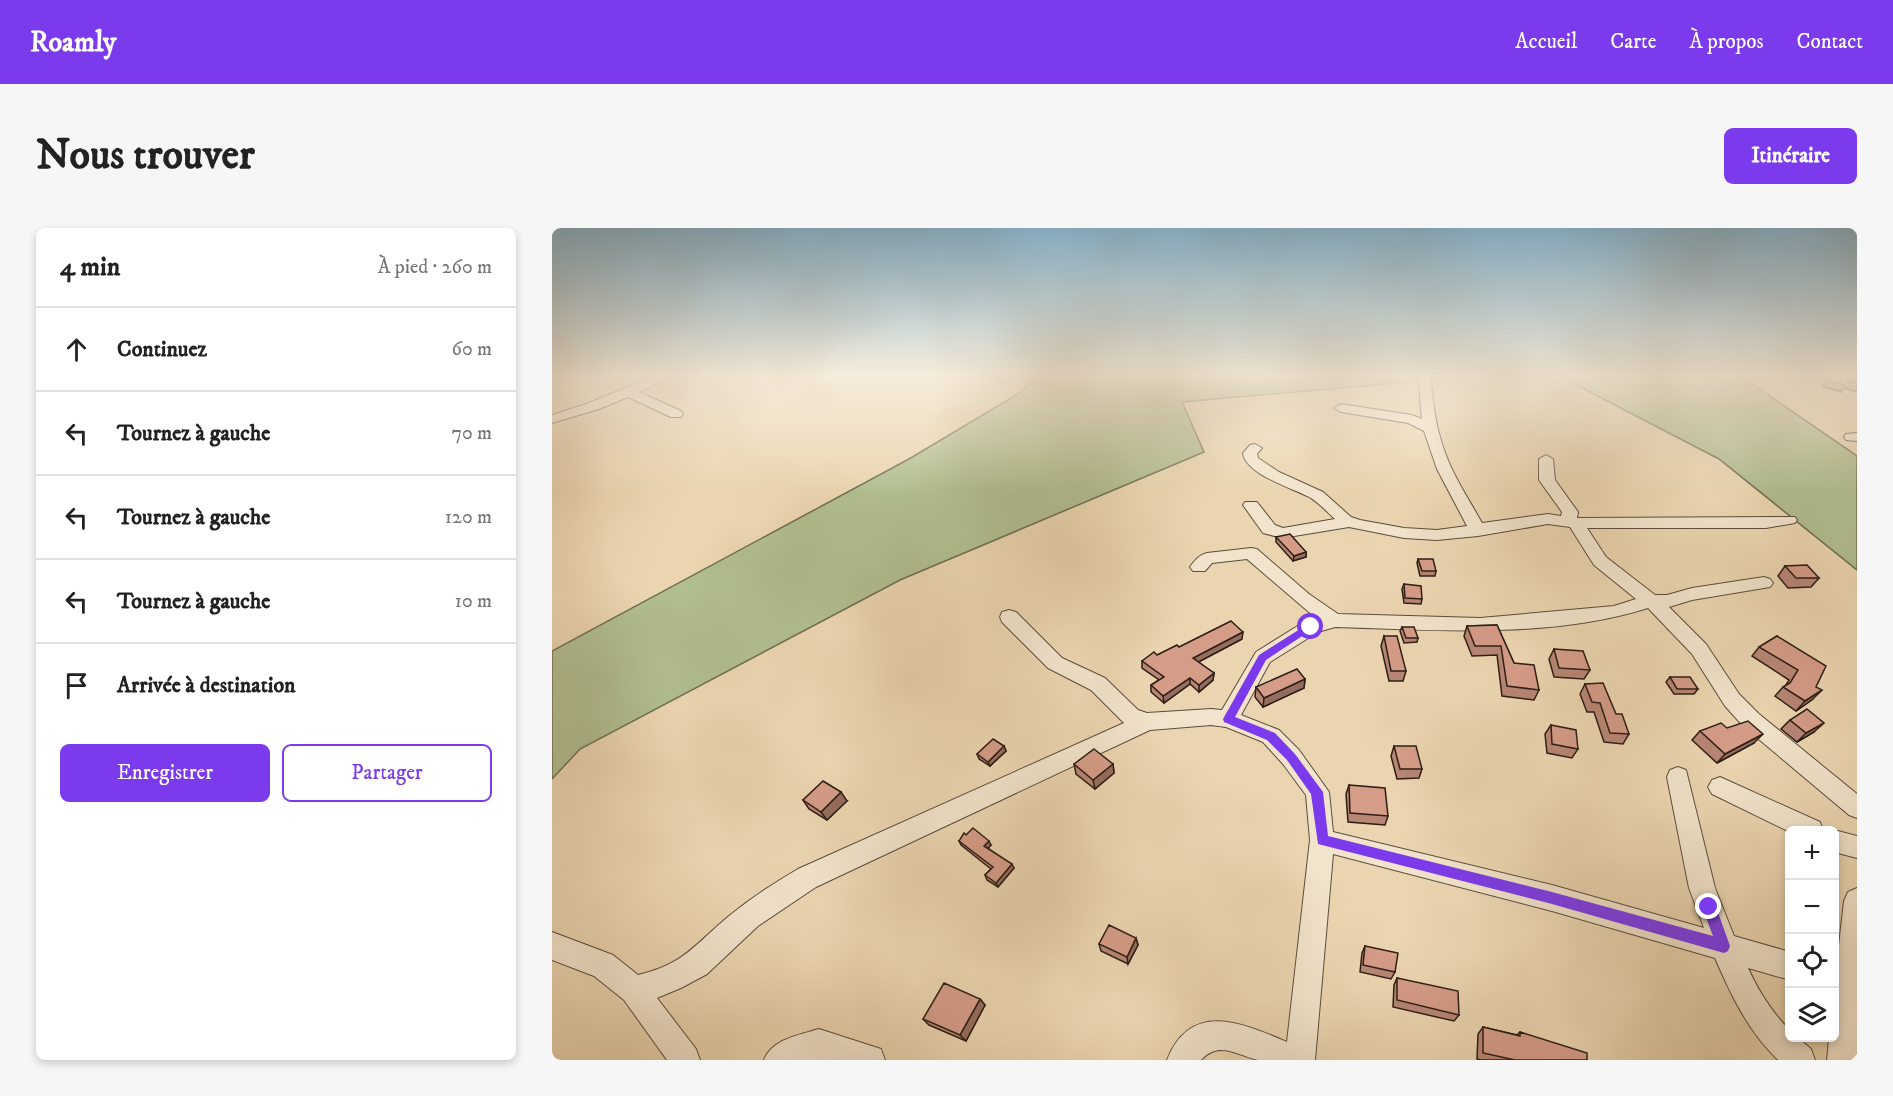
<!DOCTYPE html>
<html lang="fr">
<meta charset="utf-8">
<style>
body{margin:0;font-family:"IM FELL DW Pica",serif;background:#f6f6f6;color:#222}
.controls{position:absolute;right:18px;bottom:18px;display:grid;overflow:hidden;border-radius:9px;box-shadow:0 3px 9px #0003}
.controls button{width:54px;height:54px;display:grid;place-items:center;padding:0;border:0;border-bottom:2px solid #e0e0e0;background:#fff;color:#222;font:30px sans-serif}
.stop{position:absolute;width:18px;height:18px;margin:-14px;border:4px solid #7c3aed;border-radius:50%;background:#fff}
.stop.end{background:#7c3aed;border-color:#fff;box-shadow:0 2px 6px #0008}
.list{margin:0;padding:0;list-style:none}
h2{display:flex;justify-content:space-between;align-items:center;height:78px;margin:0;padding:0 24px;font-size:26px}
h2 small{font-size:20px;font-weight:400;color:#767676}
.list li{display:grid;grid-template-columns:39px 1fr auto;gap:18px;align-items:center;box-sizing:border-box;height:84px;padding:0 24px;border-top:2px solid #e0e0e0}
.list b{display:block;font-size:22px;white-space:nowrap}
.list em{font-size:20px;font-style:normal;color:#767676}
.actions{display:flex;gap:12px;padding:18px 24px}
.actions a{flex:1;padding:14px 0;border:2px solid #7c3aed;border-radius:9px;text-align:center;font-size:21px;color:#7c3aed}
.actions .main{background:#7c3aed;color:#fff}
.icon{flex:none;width:33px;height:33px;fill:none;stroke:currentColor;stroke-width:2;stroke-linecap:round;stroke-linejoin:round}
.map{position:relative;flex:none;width:1305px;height:832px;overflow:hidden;border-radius:9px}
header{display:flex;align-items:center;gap:36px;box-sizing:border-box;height:84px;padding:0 30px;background:#7c3aed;color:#fff}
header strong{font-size:28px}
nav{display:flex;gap:33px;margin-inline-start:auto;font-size:21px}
.intro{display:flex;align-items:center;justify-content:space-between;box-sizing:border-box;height:144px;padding:0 36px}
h1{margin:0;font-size:42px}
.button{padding:15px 27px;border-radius:9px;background:#7c3aed;color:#fff;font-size:21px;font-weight:700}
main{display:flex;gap:36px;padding:0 36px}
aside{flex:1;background:#fff;border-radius:9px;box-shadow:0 3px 9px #0003}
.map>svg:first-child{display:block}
</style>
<header>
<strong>Roamly</strong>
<nav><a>Accueil</a><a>Carte</a><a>À propos</a><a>Contact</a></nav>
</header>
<div class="intro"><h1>Nous trouver</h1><a class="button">Itinéraire</a></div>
<main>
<aside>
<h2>4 min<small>À pied · 260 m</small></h2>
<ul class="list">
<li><svg class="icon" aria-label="ahead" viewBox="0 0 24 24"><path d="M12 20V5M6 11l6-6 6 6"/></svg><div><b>Continuez</b></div><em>60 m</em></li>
<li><svg class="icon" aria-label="left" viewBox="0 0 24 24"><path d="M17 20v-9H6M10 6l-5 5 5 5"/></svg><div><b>Tournez à gauche</b></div><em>70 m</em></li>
<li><svg class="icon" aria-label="left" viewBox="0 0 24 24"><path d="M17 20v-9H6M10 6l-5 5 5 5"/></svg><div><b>Tournez à gauche</b></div><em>120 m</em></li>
<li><svg class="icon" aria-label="left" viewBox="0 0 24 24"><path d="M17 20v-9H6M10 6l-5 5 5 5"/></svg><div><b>Tournez à gauche</b></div><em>10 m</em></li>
<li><svg class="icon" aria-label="arrive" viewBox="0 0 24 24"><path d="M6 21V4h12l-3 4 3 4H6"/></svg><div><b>Arrivée à destination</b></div></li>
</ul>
<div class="actions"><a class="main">Enregistrer</a><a>Partager</a></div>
</aside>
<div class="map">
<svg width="1305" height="832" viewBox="0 0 1305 832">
<rect width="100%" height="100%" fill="#ebd5b0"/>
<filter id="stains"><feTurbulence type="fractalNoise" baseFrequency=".00333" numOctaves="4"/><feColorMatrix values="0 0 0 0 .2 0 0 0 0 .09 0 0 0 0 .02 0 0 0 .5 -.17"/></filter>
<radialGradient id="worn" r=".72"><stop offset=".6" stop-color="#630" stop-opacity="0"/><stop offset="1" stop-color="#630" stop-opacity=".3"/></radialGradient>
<path fill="#b1be90" stroke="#6f6e52" stroke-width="1.5" d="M 487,147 L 937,147 L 630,174 L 652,224 L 348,352 L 28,521 L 0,551 L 0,423 L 357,231 L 466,166 Z
M 1005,147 L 1187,147 L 1305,228 L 1305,342 L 1167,231 Z"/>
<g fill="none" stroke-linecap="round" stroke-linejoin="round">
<g stroke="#5c4c3c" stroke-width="2">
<path id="street" d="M 105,147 L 123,147 L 87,164 L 129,183 L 131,186 L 129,189 L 119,189 L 76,169 L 47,181 L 0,195 L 0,187 L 37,175 Z
M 447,147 L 461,147 L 452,153 L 448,152 Z
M 866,147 L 878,147 C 881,169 882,191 889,212 C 897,242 915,268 930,295 L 996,286 L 1009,288 L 1010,284 L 987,252 L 987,231 L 994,227 L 1001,231 L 1003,252 L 1026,284 L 1025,290 L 1243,289 L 1245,292 L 1243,295 L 1214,300 L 1035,300 L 1054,329 L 1103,367 L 1115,367 L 1140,360 L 1212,349 L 1218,351 L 1221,355 L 1218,359 L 1140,372 L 1117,379 L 1154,416 L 1187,466 L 1207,486 L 1305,566 L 1305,590 L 1297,587 L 1191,498 L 1173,478 L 1140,426 L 1096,380 C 997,411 886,402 783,399 L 766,404 L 718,434 L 689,487 L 727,502 L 747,522 L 777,564 L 781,604 L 1000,657 L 1152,700 L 1137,660 L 1115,549 L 1118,542 L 1126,539 L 1134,542 L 1163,660 L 1182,708 L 1238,724 L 1238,752 L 1196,740 C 1206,762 1220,785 1238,802 L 1238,810 L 1246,810 L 1259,821 L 1263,832 L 1226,832 C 1196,803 1180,769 1163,730 L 1000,683 L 781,626 L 763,832 C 745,832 723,832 706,832 C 685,827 667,812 649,832 L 615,832 C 639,772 690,795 735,814 L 758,612 L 754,567 L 731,536 L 711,514 L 674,499 L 659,497 L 598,502 L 264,659 L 206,698 L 155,746 L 129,760 L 105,770 L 144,821 L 148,832 L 115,832 L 72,772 L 42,748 L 0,732 L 0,704 L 61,727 L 86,747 C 133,736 143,716 177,688 C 199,670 222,655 246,641 L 572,495 L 539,462 L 496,440 L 450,394 L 448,389 L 450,384 L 457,382 L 464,384 L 510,430 L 553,450 L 586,482 L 595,485 L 659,481 L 670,482 L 704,424 L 752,394 L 765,391 L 695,331 L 660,335 L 653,343 L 641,343 L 638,339 C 643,332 647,327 655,325 L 699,320 L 705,321 L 757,366 L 786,386 L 928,390 L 1062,378 L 1084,371 L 1042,337 L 1018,299 L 996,296 L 926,308 L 885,312 L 852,310 L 797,299 L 730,310 L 711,305 L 691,277 L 693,274 L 705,274 L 723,297 L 731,300 L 783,291 C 775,284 766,274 757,269 C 740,260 693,246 691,225 L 698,217 L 703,216 L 710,220 L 705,226 L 706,230 L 727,244 L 771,264 L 799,289 L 808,292 L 852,300 L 885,302 L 915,298 L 885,241 L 872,203 L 856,195 L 789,184 L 782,180 L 789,176 L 860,187 L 870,191 Z
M 1305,205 L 1305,213 L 1294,212 L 1292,209 L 1294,206 Z
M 1168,549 L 1268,594 L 1271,602 L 1238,604 L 1160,566 L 1156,559 L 1160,552 Z
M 1280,602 L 1282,602 L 1305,608 L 1305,630 L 1282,624 L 1282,602 Z
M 1305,660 L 1305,832 L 1275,832 L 1277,810 L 1282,810 L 1282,761 L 1292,673 L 1296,664 Z
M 267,801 L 329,821 L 333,832 L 212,832 C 220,811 247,807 267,801 Z"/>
</g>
<use href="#street" fill="#f2e4cc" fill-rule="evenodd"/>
</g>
<path fill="#b78675" stroke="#2d1e15" stroke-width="1.5" d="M 1277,147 L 1305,147 L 1305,164 L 1292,160 L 1289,164 L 1270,158 Z
M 724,309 L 754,324 L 754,329 L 741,333 L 724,314 Z
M 866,331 L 884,343 L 883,348 L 868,348 L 865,335 Z
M 1233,338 L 1267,350 L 1259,359 L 1236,360 L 1226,348 Z
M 852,356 L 870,371 L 869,376 L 852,375 L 850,361 Z
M 945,397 L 962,435 L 987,462 L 982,472 L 950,468 L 945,427 L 920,428 L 912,408 L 915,398 Z
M 850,399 L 866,410 L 865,414 L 852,415 L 848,403 Z
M 832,408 L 854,443 L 851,453 L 837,453 L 829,418 Z
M 1225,408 L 1264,459 L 1261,471 L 1244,483 L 1223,468 L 1231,459 L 1234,457 L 1237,452 L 1200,428 L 1207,419 Z
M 690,411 L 646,434 L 662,445 L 661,452 L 647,464 L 638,456 L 612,475 L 599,464 L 599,457 L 607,452 L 590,440 L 590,433 L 627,419 Z
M 1002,421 L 1038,442 L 1032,451 L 1002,449 L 997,431 Z
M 1118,449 L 1146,461 L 1142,466 L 1122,466 L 1114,454 Z
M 753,451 L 752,460 L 711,479 L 703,469 L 704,459 Z
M 1033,456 L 1064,486 L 1077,506 L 1071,516 L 1052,514 L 1042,484 L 1035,484 L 1028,466 Z
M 1238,492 L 1262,504 L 1245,514 L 1229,501 Z
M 999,497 L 1026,521 L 1020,530 L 995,525 L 993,506 Z
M 1175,500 L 1202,515 L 1165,535 L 1140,512 L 1148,503 Z
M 452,518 L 454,523 L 438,538 L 427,531 L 425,526 Z
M 842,518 L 870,541 L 867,550 L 845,551 L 839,528 Z
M 522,536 L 561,536 L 562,545 L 543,561 L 524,546 Z
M 797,557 L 836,588 L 833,597 L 796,594 L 794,566 Z
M 251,572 L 295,573 L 275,592 L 257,581 Z
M 407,613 L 439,617 L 436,620 L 462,640 L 446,659 L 435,652 L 433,647 L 439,641 L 409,617 Z
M 584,710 L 586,717 L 576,736 L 549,723 L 547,716 Z
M 813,718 L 843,744 L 839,751 L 808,744 L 810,725 Z
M 845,750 L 907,787 L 902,793 L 841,779 L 842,757 Z
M 428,771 L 433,777 L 414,813 L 377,797 L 371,791 Z
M 931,799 L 965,807 L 968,804 L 1035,832 L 929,832 L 925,831 L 926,806 Z"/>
<path fill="#956d5f" stroke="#2d1e15" stroke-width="1.5" d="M 754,324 L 754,329 L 741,333 L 742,328 Z
M 691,404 L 690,411 L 641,437 L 641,430 Z
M 662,445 L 661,452 L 647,464 L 647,457 Z
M 638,450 L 638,456 L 612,475 L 611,468 Z
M 753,451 L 752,460 L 711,479 L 712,470 Z
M 1270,462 L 1261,471 L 1244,483 L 1253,473 Z
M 1272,495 L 1262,504 L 1245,514 L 1254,505 Z
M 1211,506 L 1202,515 L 1165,535 L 1173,526 Z
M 452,518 L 454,523 L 438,538 L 436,534 Z
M 561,536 L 562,545 L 543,561 L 541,552 Z
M 289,564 L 295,573 L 275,592 L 269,584 Z
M 437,613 L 439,617 L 434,622 L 432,618 Z
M 460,636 L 462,640 L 446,659 L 444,655 Z
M 584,710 L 586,717 L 576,736 L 575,729 Z
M 428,771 L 433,777 L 414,813 L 408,807 Z"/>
<path fill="#d59c88" stroke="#2d1e15" stroke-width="1.5" d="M 1277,147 L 1305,147 L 1305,156 L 1296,153 L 1293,157 L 1274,152 Z
M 738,306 L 754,324 L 742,328 L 724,309 Z
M 866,331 L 881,331 L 884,343 L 870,343 Z
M 1255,337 L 1267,350 L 1244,350 L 1233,338 Z
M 852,356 L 869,358 L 870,371 L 853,370 Z
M 679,393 L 691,404 L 641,430 L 662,445 L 647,457 L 638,450 L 611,468 L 599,457 L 612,449 L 590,433 L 602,424 L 605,427 L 625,417 L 627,419 Z
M 945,397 L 962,435 L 982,437 L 987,462 L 955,458 L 949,418 L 923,418 L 915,398 Z
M 850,399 L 862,399 L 866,410 L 854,410 Z
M 832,408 L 845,408 L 854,443 L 839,443 Z
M 1225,408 L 1274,438 L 1264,459 L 1270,462 L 1253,473 L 1231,459 L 1238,455 L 1246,442 L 1207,419 Z
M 1002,421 L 1031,423 L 1038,442 L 1007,440 Z
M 745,441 L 753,451 L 712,470 L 704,459 Z
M 1118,449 L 1138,449 L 1146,461 L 1125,461 Z
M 1051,455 L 1064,486 L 1070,486 L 1077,506 L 1058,505 L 1048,475 L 1040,474 L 1033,456 Z
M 1255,481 L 1272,495 L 1254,505 L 1238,492 Z
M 1196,493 L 1211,506 L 1173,526 L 1148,503 L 1169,495 L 1175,500 Z
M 999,497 L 1024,502 L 1026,521 L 1000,516 Z
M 441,511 L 452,518 L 436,534 L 425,526 Z
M 842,518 L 864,518 L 870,541 L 848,541 Z
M 542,521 L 561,536 L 541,552 L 522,536 Z
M 271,553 L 289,564 L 269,584 L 251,572 Z
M 797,557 L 833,560 L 836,588 L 798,585 Z
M 421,600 L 437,613 L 432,618 L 460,636 L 444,655 L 433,647 L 441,639 L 407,613 L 412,605 L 414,607 Z
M 557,697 L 584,710 L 575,729 L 547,716 Z
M 813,718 L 846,725 L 843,744 L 811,737 Z
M 845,750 L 906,763 L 907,787 L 845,772 Z
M 392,755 L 428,771 L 408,807 L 371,791 Z
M 931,799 L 968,808 L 968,804 L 1035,825 L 1035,832 L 963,832 L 931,825 Z"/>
<linearGradient id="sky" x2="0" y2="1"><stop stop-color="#88b6d1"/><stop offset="0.56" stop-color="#f6ecdb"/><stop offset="1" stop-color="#f6ecdb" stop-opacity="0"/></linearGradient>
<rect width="1305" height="264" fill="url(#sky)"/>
<path fill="#7c3aed" d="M 756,396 L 759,396 L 764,399 L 714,432 L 683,489 L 723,505 L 743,526 L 771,564 L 776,608 L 1000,664 L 1161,708 L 1150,679 L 1152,675 L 1157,673 L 1162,675 L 1164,679 L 1178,718 L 1176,723 L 1172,725 L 1000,676 L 766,616 L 759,566 L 735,532 L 715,512 L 672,494 L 671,491 L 707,427 Z"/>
<rect width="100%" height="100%" filter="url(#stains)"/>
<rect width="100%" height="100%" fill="url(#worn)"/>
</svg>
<div class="controls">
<button>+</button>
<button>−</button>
<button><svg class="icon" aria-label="locate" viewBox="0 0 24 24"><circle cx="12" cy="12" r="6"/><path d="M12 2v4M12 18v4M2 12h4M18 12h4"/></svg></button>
<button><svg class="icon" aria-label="layers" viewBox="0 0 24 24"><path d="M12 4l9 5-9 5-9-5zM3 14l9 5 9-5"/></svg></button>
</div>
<div class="stop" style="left:759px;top:399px"></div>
<div class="stop end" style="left:1157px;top:679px"></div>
</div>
</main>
